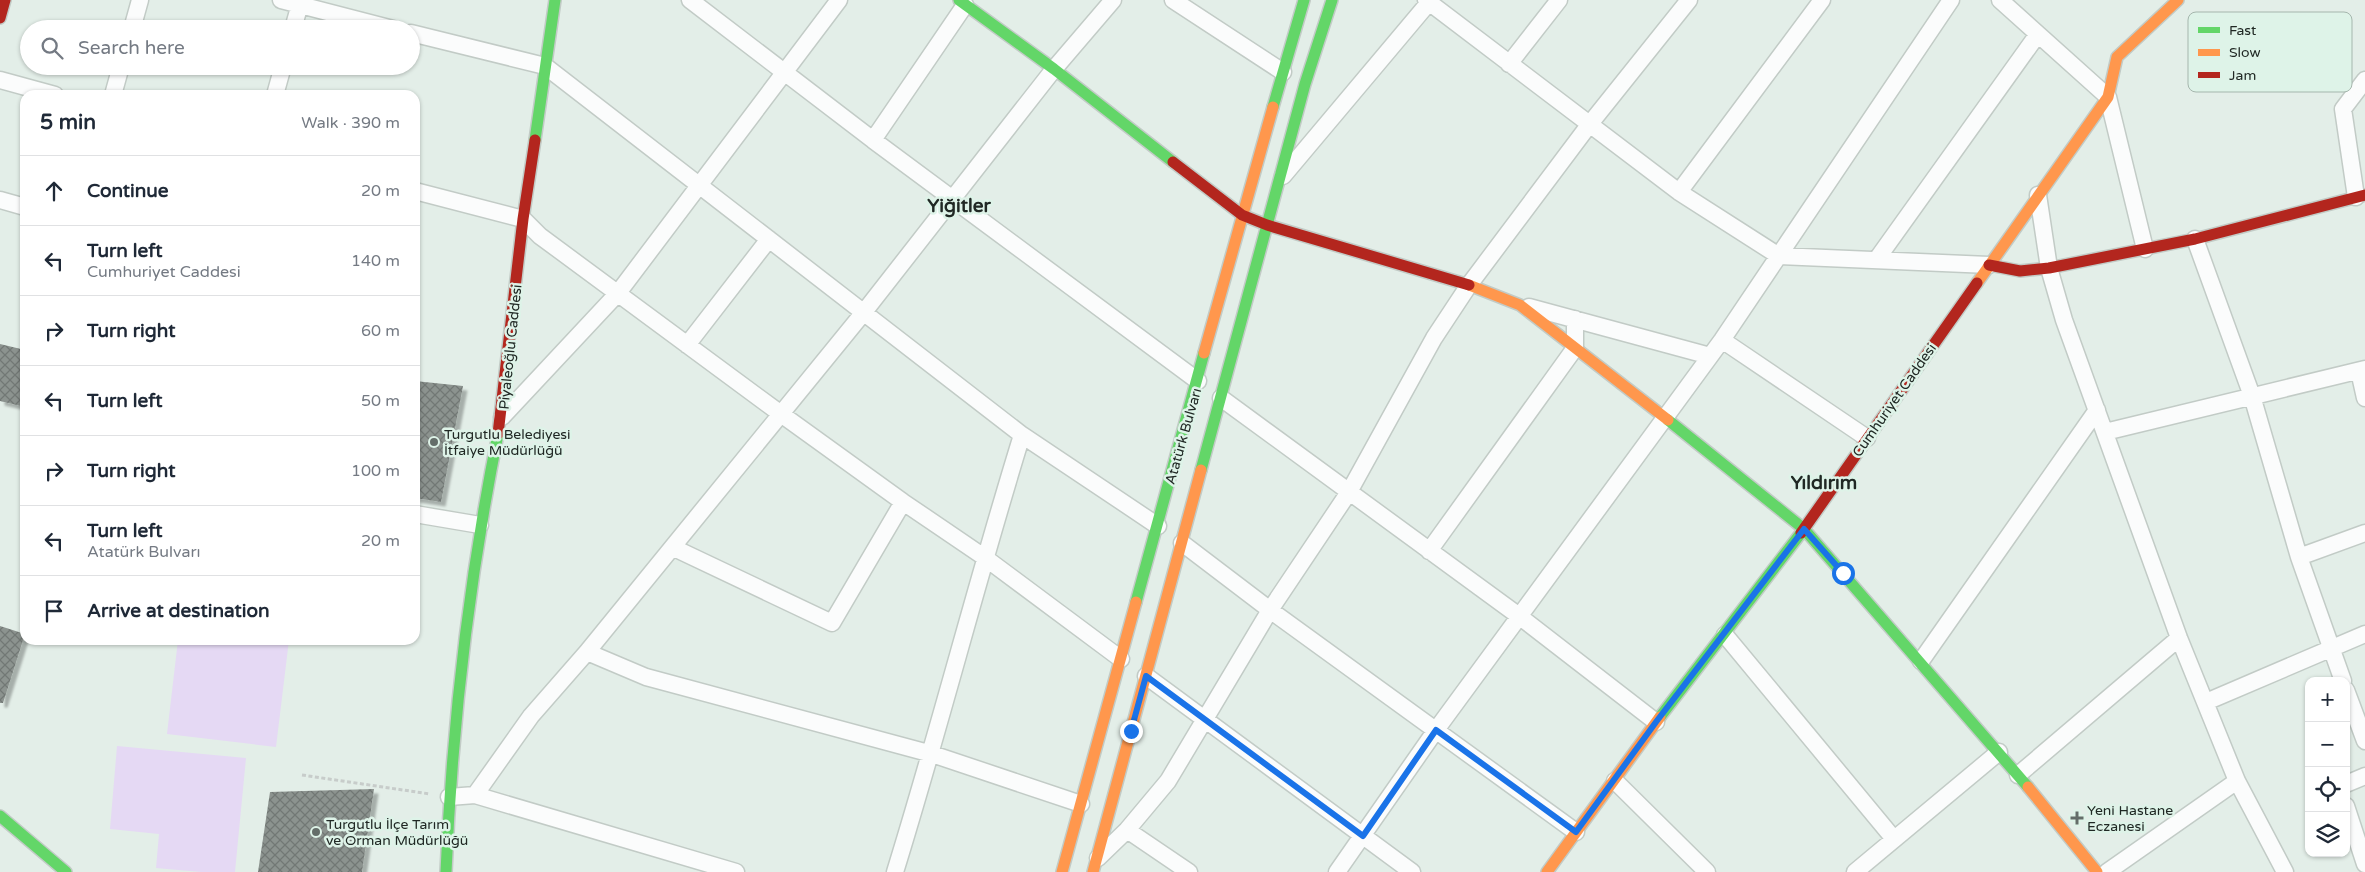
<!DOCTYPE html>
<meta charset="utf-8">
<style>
body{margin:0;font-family:"Varela Round",sans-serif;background:#f6f6f7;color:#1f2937}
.controls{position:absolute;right:15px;bottom:15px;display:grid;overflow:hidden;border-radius:10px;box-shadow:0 1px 4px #0004}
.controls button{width:45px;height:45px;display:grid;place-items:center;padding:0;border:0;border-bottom:1px solid #e0e1e3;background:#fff;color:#1f2937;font:25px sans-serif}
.stop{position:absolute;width:15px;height:15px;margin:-11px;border:4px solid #1a73e8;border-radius:50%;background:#fff}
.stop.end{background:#1a73e8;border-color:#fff;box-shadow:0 1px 5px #0008}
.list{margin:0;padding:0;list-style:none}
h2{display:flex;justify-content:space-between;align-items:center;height:65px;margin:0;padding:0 20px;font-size:21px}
h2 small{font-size:16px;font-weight:400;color:#747a83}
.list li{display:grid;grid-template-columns:32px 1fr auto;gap:15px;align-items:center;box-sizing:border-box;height:70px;padding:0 20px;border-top:1px solid #e0e1e3}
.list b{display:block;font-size:19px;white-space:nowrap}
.list p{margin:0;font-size:16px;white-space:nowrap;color:#747a83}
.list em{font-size:16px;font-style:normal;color:#747a83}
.icon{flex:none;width:28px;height:28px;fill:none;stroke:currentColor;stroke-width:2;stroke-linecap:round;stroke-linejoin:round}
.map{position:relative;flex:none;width:2365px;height:872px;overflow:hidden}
.search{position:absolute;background:#fff;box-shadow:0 1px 4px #0004;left:20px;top:20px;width:400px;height:55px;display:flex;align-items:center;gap:12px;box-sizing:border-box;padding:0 18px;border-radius:28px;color:#747a83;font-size:19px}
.panel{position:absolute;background:#fff;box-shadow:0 1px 4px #0004;left:20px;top:90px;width:400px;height:555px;border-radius:15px}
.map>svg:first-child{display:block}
</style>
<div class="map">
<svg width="2365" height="872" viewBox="0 0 2365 872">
<defs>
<pattern id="building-cross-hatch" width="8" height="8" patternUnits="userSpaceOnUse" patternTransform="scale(1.25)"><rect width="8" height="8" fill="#8c938f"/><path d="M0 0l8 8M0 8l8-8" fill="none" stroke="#727875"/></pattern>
<filter id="shadow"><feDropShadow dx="4.5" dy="4.5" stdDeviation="1" flood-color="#0004"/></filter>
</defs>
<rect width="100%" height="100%" fill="#e3eee8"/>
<path fill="#e5d9f4" d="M 178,640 L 289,640 L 276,747 L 167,734 Z
M 117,746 L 246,758 L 235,872 L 201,872 L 156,868 L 159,834 L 110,829 Z"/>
<path fill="url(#building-cross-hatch)" filter="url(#shadow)" d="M 0,344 L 25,350 L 25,407 L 0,401 Z
M 415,381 L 463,386 L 441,502 L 415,498 Z
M 0,626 L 25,634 L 3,703 L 0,703 Z
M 374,789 L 362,872 L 258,872 L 270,792 Z"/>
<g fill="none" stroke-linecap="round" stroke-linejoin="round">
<g stroke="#c2cbc6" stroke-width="19">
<path id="street" d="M 281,0 L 393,29
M 690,0 L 873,140
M 1173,0 L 1283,72
M 1426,0 L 1679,192 L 1779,256 L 1989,265
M 2000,0 L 2108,97 L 2145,249
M 965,5 L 873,140 L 1198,381
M 132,29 L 140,0
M 293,29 L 301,0
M 411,33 L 545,66 L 1022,435 L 1158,526
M 1509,64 L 1559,0
M 0,80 L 55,95
M 113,95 L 121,66
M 275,95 L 283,66
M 1283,176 L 1431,0
M 415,191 L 523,219 L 540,236 L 781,414 L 903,502 L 984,557 L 1121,659
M 1679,192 L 1822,0
M 2038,195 L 2049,268 L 2064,320 L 2179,638 L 2237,781 L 2285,872
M 2356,197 L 2343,109 L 2365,80
M 0,200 L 25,207
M 2195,239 L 2252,396 L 2299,557 L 2343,681
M 1877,259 L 2038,34
M 1529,307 L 1710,356
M 1722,340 L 1867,438
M 687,345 L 769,239
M 2359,371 L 2365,398
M 1221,398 L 1519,616 L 1656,722
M 502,417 L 618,293 L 839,0
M 2105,432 L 2365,369
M 415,514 L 480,525
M 1182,543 L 1270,610 L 1576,832
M 674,548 L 832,623 L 903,502
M 1429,551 L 1575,348 L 1575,319
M 2299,557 L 2365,533
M 1725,635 L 1894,839
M 1921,661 L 2097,410
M 1146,676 L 1412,872
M 2346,690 L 2365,741
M 2206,702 L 2365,634
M 2018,775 L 2179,638
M 1615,781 L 1707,872
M 2346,784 L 2365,776
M 475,795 L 531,716 L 587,652
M 449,797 L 475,795 L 736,872
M 1081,804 L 932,754 L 646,677 L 587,652 L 864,312 L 1054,69 L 1113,0
M 2346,806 L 2365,864
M 1127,830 L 1189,872
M 1098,858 L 1127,830 L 1168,781 L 1270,610 L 1349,492 L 1434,338 L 1469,285 L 1589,125 L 1689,0
M 895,872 C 940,727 977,580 1022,435
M 1337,872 L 1436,730 L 1722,340 L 1951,0
M 1855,872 L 1999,752
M 2107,872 L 2237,781"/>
</g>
<g stroke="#c2cbc6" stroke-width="14">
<path id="fast" d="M 959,0 L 1054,69 L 1173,162
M 1273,107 L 1304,0
M 535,140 L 555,0
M 1668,420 L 1804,529 L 2028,787
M 1201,470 L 1305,84 L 1332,0
M 1136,602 L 1204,353
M 1660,717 L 1801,533
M 0,816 L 66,872
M 446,872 C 452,724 469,579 498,434"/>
</g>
<g stroke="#c2cbc6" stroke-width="14">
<path id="slow" d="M 1977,283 L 2108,97 L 2117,57 L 2178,0
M 1469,285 L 1520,305 L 1668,420
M 1204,353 L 1273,107
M 2028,787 L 2097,872
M 1062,872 L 1136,602
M 1093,872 L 1201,470
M 1547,872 L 1660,717"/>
</g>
<g stroke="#c2cbc6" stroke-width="14">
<path id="jam" d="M 0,18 L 5,0
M 1173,162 L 1242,215 L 1267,225 L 1469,285
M 1989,265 L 2020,271 L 2049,268 L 2195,239 L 2365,195
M 498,434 L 523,219 L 535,140
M 1801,533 L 1977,283"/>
</g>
<path stroke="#c7ccca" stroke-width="3" stroke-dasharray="4 2.5" stroke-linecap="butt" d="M 302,775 L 430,794"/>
<use href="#street" stroke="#fbfcfc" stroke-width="16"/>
<use href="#fast" stroke="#63d668" stroke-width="11"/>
<use href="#slow" stroke="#ff974d" stroke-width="11"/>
<use href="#jam" stroke="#b3261e" stroke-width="11"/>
</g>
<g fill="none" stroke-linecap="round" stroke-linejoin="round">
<path stroke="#1a73e8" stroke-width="6" d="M 1131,731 L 1146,676 L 1363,836 L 1436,730 L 1576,832 L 1656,722 L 1804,529 L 1843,573"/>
</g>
<g fill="#646d69" stroke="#def3e8" stroke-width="2">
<circle cx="434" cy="442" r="5"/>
<path d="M2074.5 810.5h5v5h5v5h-5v5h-5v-5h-5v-5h5z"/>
<circle cx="316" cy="832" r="5"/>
</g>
<g text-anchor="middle" stroke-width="5" stroke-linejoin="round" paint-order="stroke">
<g font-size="14" fill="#202824" stroke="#def3e8">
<text transform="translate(510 347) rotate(-84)" y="5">Piyaleoğlu Caddesi</text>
<text transform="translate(1894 400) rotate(-55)" y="5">Cumhuriyet Caddesi</text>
<text transform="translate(1183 436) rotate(-74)" y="5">Atatürk Bulvarı</text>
</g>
<g font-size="14" fill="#202824" stroke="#def3e8" text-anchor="start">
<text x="444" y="439">Turgutlu Belediyesi<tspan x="444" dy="16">İtfaiye Müdürlüğü</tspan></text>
<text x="2087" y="815">Yeni Hastane<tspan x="2087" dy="16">Eczanesi</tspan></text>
<text x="326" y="829">Turgutlu İlçe Tarım<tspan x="326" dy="16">ve Orman Müdürlüğü</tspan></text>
</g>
<g font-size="19" font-weight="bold" fill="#202824" stroke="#def3e8">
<text x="959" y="212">Yiğitler</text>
<text x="1824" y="489">Yıldırım</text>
</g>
</g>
<rect x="2188" y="12" width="164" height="80" rx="8" fill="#def3e8" stroke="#a5b6ad" stroke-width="1"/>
<rect x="2198" y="27" width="22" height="6" fill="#63d668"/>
<rect x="2198" y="49" width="22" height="7" fill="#ff974d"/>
<rect x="2198" y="72" width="22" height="6" fill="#b3261e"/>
<g font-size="14" fill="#202824">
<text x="2229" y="35">Fast</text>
<text x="2229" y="57">Slow</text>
<text x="2229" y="80">Jam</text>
</g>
</svg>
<div class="controls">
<button>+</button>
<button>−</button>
<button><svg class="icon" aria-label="locate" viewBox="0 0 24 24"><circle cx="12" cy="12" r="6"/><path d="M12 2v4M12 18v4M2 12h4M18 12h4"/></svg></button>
<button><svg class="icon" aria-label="layers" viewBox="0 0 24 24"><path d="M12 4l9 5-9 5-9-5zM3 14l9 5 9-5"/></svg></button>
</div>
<div class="stop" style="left:1843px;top:573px"></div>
<div class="stop end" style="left:1131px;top:731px"></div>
<div class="search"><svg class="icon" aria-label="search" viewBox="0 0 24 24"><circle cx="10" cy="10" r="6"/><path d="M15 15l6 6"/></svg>Search here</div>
<section class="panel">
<h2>5 min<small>Walk · 390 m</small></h2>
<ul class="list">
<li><svg class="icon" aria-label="ahead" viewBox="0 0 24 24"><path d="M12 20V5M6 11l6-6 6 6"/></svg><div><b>Continue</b></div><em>20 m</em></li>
<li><svg class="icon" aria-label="left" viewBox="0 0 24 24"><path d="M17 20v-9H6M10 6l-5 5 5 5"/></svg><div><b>Turn left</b><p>Cumhuriyet Caddesi</p></div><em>140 m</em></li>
<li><svg class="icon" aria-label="right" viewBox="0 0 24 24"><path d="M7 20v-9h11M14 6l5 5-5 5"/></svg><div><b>Turn right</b></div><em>60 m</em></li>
<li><svg class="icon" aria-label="left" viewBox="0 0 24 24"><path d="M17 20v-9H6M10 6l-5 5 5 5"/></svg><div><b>Turn left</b></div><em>50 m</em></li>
<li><svg class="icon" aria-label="right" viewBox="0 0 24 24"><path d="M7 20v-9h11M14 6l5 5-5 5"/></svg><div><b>Turn right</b></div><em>100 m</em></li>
<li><svg class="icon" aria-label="left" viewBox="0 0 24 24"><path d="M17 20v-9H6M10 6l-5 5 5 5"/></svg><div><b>Turn left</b><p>Atatürk Bulvarı</p></div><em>20 m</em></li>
<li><svg class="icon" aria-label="arrive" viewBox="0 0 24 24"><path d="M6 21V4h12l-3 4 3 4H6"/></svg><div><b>Arrive at destination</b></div></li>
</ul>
</section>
</div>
